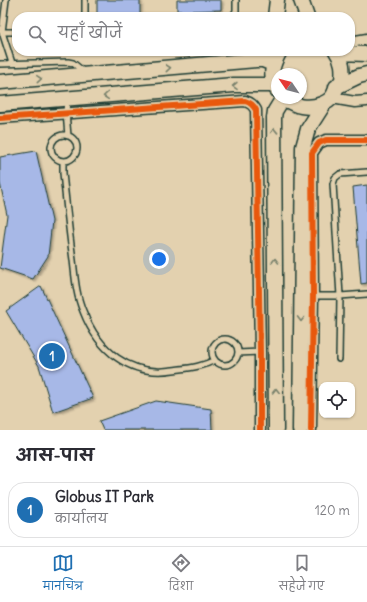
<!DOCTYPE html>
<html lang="hi">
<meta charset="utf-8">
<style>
body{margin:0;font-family:Delius,"Playpen Sans Deva",sans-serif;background:#f2f2f3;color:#2b2b33}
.controls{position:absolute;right:12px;bottom:12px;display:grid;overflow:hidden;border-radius:8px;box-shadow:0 1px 3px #0004}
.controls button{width:36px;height:36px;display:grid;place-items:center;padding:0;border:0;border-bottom:1px solid #e1e1e2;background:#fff;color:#2b2b33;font:20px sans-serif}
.compass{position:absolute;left:271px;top:68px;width:36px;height:36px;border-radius:50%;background:#fff;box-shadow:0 1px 3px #0004;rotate:305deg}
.you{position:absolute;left:159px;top:259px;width:14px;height:14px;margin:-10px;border:3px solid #fff;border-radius:50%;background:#1a73e8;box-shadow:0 0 0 6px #1a73e833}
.badge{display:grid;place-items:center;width:26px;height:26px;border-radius:50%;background:#1f6fb2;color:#fff;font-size:13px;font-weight:700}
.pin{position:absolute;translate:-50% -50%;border:2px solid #fff;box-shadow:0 1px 4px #0006}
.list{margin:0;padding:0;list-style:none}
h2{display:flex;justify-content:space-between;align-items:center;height:52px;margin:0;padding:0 16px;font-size:17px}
h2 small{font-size:13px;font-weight:400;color:#7c7c81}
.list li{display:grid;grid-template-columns:26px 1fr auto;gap:12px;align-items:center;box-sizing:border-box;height:56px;margin:0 8px 8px;padding:0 8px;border:1px solid #e1e1e2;border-radius:16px}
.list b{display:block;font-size:15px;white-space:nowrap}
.list p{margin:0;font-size:13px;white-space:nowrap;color:#7c7c81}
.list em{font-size:13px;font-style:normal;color:#7c7c81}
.icon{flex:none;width:22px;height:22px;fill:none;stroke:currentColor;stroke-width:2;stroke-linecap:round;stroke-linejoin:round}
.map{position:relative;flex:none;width:367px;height:430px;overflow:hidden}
.search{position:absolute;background:#fff;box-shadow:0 1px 3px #0004;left:12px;right:12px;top:12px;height:44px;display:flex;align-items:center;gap:10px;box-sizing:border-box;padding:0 14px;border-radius:16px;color:#7c7c81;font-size:15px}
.sheet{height:116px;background:#fff}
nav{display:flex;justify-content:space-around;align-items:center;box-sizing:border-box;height:56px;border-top:1px solid #e1e1e2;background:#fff;font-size:11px;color:#7c7c81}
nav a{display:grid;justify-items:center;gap:2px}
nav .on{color:#1f6fb2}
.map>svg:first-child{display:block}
</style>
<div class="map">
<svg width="367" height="430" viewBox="0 0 367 430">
<defs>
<filter id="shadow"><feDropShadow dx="2" dy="2" stdDeviation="1" flood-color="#0004"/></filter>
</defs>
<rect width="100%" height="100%" fill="#e3d1af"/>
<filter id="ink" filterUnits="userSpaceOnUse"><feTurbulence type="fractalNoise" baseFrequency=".025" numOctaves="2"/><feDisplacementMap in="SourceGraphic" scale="8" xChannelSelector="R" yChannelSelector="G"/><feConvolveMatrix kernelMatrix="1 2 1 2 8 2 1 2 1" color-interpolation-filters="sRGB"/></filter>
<g filter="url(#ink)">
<path fill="#a7b8e7" stroke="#1f3d34" filter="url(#shadow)" d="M 97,0 L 140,0 L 140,15 L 97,15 Z
M 177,0 L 221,0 L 221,10 L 177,11 Z
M 36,151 L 52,221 L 48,256 L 33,279 L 0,268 L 7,215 L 0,183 L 0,157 Z
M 367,185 L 367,283 L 361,284 L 353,187 Z
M 41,286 L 93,398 L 53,412 L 39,366 L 6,311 Z
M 156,401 L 211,409 L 212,430 L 103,430 L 99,421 Z"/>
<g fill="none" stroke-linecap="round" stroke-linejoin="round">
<g stroke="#1f3d34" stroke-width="8">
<path id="lane" d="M 85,17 L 85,0
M 232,17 L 236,11 L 236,0
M 0,30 L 2,32 L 6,0
M 12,63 L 2,32 L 17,32
M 0,64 L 68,62 L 73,63 L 84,72
M 67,100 L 66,112 L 68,136
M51 148a13 13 0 1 1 26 0a13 13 0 1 1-26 0Z
M 63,161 L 63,173 C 66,202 69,231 73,260 C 75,277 76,295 83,311 C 98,350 129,377 173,370 C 188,368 202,367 215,360
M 312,296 L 340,296 L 367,294
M212 352a13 13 0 1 1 26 0a13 13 0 1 1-26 0Z
M 238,353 L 260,352
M 339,359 L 340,296 L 333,184 L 335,178 L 340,174 L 367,172"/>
</g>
<g stroke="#1f3d34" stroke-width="13">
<path id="street" d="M 350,42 L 367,39
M 332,98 L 355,102 L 367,101
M 0,118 L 245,101 C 251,103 253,105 256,110 L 260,352 L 260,430
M 311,430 L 313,296 L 312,153 L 319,143 L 326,140 L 367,140"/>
</g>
<g stroke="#1f3d34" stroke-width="17">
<path id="secondary" d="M 301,0 L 307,17
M 275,17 L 277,0
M 338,53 L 367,54
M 0,82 L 256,60 L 263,60 L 273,64
M 336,87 L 359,76 L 367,74
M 277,90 C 269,75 272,65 280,51
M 283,98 C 296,106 307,110 322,104 C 325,103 330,100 332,97 C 337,90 334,88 342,81 C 343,70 343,60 336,51
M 0,104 L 234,85 L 274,85
M 276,430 L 274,118 L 275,111 L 283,98
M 300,430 L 303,147 L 308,129 L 324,104"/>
</g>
<use href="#lane" stroke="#e3d1af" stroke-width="5"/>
<use href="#street" stroke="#e3d1af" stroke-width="10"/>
<use href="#secondary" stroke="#e3d1af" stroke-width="14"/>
<g stroke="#e3d1af" stroke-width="8">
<path id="cycleway" d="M 0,118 L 245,101 C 251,103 253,105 256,110 L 260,352 L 260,430
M 311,430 L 313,296 L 312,153 L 319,143 L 326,140 L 367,140"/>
</g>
<use href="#cycleway" stroke="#e8590c" stroke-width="6"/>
</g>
<defs><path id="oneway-chevron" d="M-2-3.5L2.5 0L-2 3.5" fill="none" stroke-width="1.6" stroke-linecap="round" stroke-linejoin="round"/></defs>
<g stroke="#77806b">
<use href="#oneway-chevron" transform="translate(168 68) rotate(-5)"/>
<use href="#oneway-chevron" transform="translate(39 79) rotate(-5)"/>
<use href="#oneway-chevron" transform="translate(235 86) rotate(179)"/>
<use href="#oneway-chevron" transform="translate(106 96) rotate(175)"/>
<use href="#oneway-chevron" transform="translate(274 131) rotate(-92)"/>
<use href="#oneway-chevron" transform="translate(275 261) rotate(-90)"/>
<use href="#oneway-chevron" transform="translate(301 319) rotate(91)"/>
<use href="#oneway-chevron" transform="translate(276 391) rotate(-90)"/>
</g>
</g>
</svg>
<div class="controls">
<button><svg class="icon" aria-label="locate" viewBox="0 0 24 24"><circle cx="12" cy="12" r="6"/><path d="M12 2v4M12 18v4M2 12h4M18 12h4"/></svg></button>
</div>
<svg class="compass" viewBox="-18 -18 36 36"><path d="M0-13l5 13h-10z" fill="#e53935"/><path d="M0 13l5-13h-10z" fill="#7c7c81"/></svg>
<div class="you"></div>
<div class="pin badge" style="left:52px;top:356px">1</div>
<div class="search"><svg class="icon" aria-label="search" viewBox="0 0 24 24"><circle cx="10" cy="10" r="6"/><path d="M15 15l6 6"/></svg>यहाँ खोजें</div>
</div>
<section class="sheet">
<h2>आस-पास<small></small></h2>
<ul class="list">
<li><span class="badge">1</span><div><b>Globus IT Park</b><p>कार्यालय</p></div><em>120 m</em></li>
</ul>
</section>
<nav>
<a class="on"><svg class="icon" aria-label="map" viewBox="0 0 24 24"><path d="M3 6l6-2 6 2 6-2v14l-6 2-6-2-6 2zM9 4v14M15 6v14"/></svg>मानचित्र</a>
<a><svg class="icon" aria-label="directions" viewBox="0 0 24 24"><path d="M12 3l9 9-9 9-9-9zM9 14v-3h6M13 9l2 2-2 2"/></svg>दिशा</a>
<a><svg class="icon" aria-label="saved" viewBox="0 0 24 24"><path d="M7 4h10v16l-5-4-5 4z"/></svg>सहेजे गए</a>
</nav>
